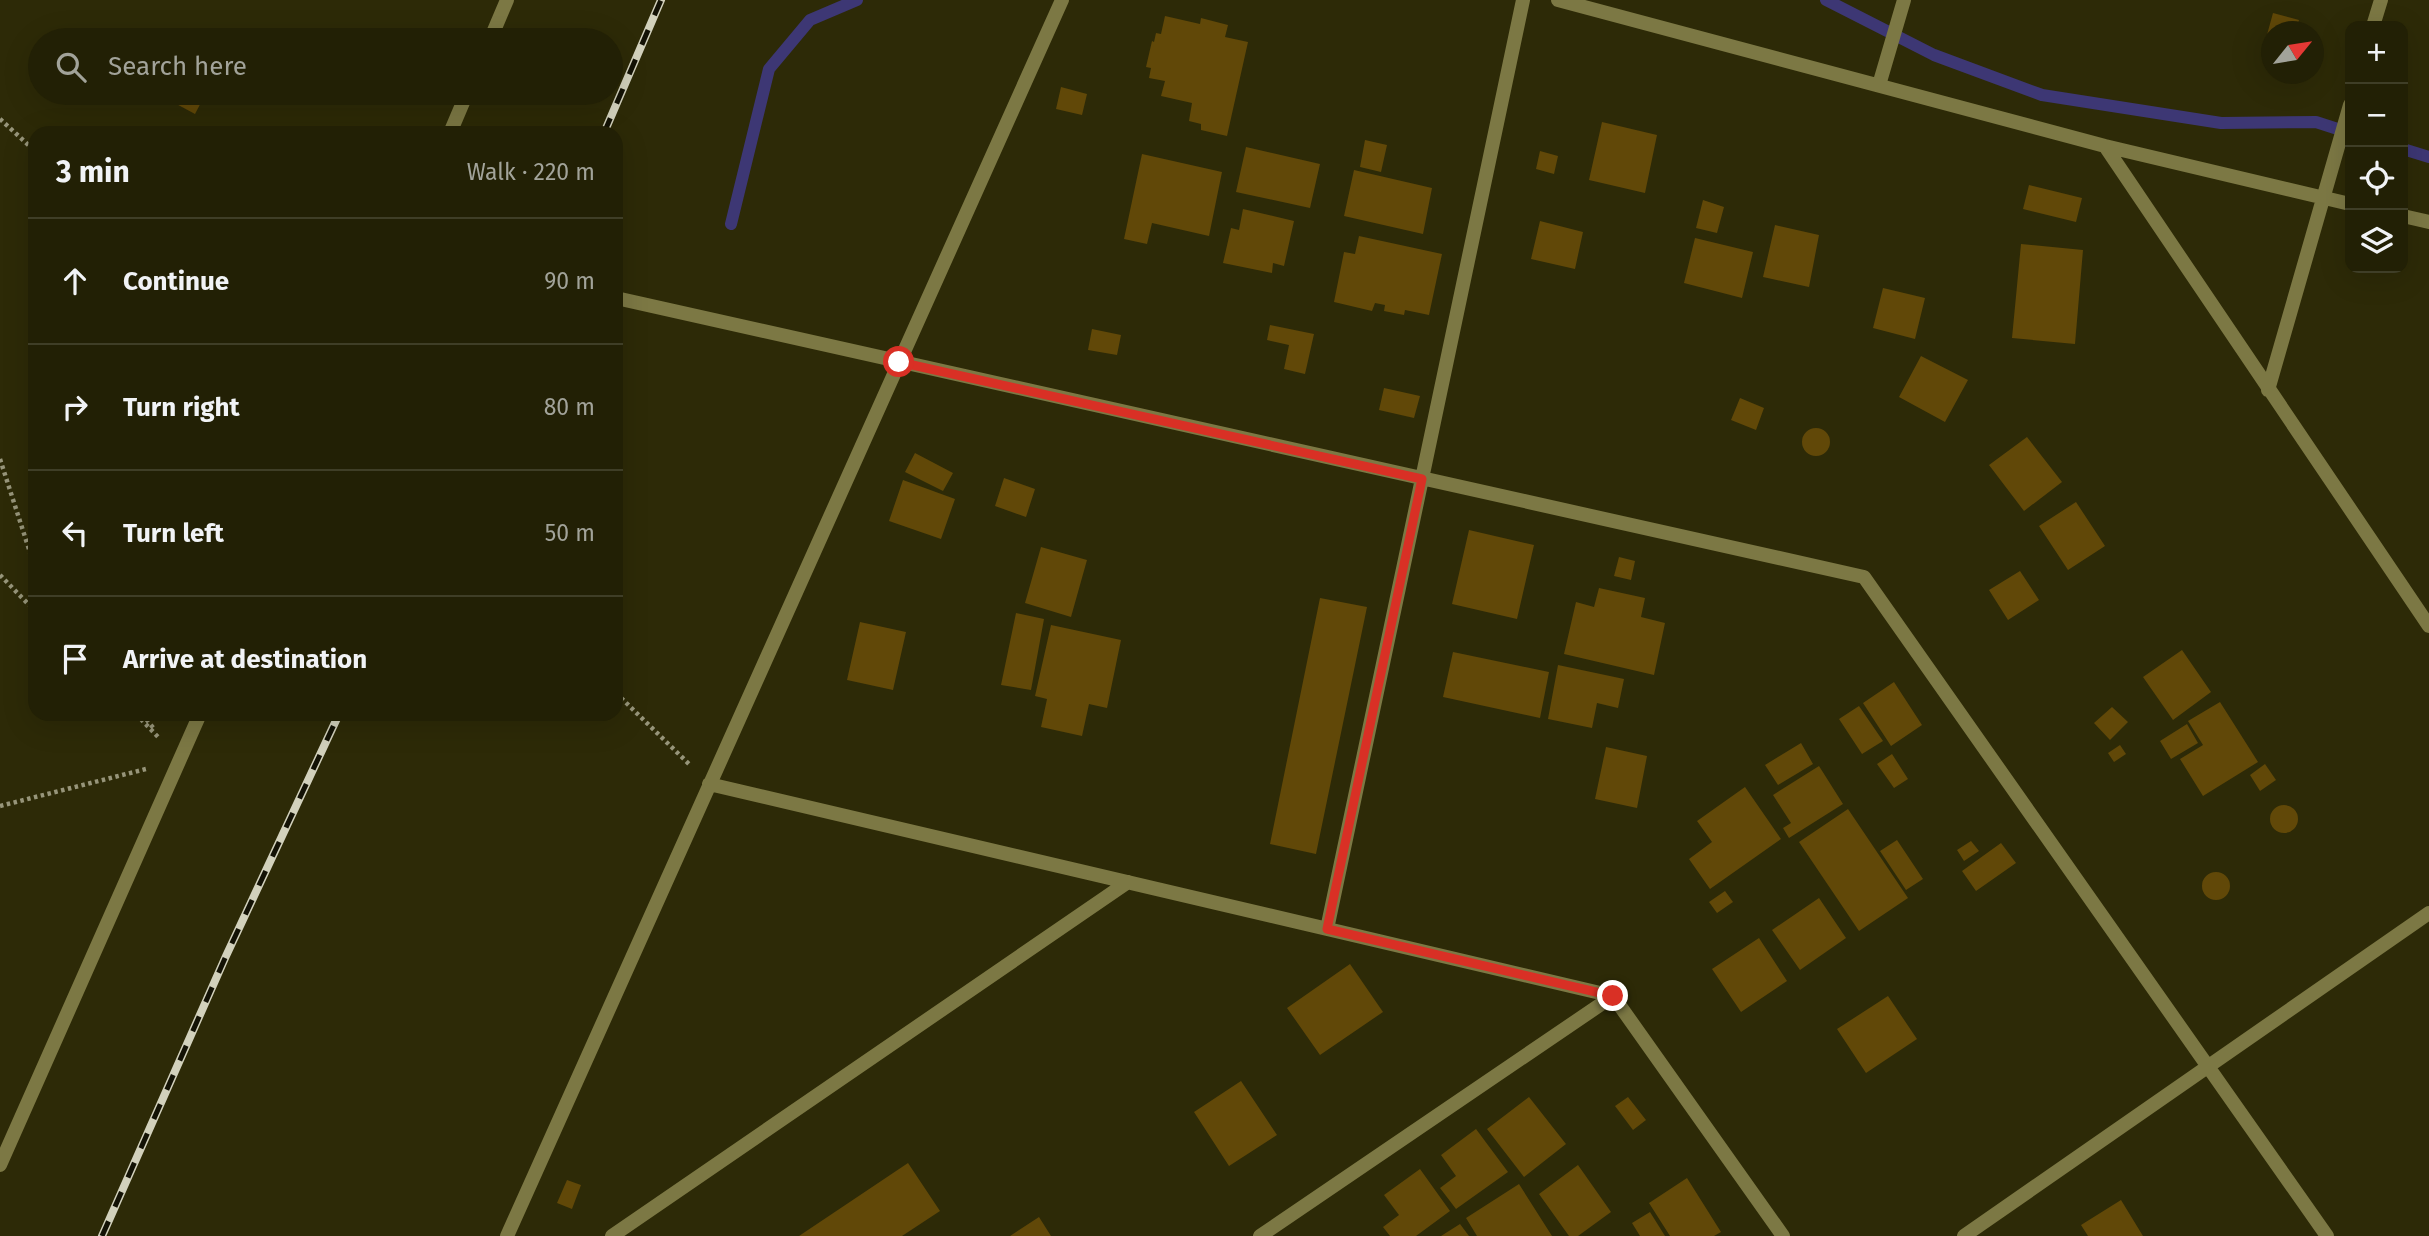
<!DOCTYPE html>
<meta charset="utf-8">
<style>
body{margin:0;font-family:"Fira Sans",sans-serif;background:#2a280f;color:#f1f3f6}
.controls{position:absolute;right:21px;top:21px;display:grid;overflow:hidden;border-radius:14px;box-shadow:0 7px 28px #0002}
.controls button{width:63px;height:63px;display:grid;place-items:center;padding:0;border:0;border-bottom:2px solid #3f3e27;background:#222005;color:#f1f3f6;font:35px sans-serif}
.compass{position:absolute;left:2261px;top:21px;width:63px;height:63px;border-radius:50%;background:#222005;box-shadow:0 7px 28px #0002;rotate:60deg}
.stop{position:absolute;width:21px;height:21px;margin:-16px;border:5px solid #d93025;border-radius:50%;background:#fff}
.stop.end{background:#d93025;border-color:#fff;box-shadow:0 2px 7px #0008}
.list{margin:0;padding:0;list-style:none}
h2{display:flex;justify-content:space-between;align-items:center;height:91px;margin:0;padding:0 28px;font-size:30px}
h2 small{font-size:23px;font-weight:400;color:#a2a39a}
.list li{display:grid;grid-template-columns:46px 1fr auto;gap:21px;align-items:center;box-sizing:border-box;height:126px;padding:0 28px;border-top:2px solid #3f3e27}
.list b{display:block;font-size:26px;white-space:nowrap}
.list em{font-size:23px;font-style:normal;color:#a2a39a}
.icon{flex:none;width:38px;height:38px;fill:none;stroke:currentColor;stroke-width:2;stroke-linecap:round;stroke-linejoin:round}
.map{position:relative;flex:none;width:2429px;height:1236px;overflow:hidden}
.search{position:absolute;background:#222005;box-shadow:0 7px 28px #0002;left:28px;top:28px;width:595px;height:77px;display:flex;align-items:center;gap:18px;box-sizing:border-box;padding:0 24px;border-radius:38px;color:#a2a39a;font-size:26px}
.panel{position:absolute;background:#222005;box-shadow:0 7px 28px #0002;left:28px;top:126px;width:595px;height:595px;border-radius:21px}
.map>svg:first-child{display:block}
</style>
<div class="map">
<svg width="2429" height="1236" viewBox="0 0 2429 1236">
<rect width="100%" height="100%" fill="#2d2a07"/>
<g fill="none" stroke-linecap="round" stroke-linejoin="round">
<path stroke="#3d3774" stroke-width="12" d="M 1826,0 L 1934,55 L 2042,95 L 2221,123 L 2316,122 L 2350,133
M 2403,149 L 2429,157
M 731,224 L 769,69 L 810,20 L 857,0"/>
</g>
<path fill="#614808" d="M 2273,13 L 2299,20 L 2297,27 L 2308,32 L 2272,32 L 2272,44 L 2265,42 Z
M 1165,16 L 1200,24 L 1201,18 L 1228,25 L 1225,37 L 1248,42 L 1227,136 L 1201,130 L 1201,124 L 1189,121 L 1192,103 L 1161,96 L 1165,81 L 1149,78 L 1151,68 L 1146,67 L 1152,41 L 1154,42 L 1156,33 L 1161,34 Z
M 1061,87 L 1087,94 L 1082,115 L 1056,109 Z
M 156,93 L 206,93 L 195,114 Z
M 1602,122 L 1657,135 L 1645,193 L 1589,180 Z
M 1365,140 L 1387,145 L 1381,172 L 1360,167 Z
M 1246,147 L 1320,164 L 1310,208 L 1236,192 Z
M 1540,151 L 1558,156 L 1554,174 L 1536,169 Z
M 1142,154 L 1222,172 L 1209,236 L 1152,223 L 1147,244 L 1124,239 Z
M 1354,170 L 1432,188 L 1423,234 L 1344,216 Z
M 2029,185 L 2082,198 L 2076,222 L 2023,209 Z
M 1703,200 L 1724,207 L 1717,233 L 1696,228 Z
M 1243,209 L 1294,221 L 1284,266 L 1273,263 L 1272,273 L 1223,263 L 1231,228 L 1239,230 Z
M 1540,221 L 1583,232 L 1575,269 L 1531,259 Z
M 1775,225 L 1819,235 L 1809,287 L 1763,277 Z
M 1359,236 L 1442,254 L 1429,315 L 1405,310 L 1404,315 L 1384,311 L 1385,305 L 1375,303 L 1372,311 L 1334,302 L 1344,252 L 1355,254 Z
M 1695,238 L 1753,252 L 1742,298 L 1684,283 Z
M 2021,244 L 2083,250 L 2075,344 L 2012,338 Z
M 1883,288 L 1925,298 L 1915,339 L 1873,328 Z
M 1270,325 L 1314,334 L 1305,374 L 1284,369 L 1289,345 L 1267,340 Z
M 1092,329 L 1121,335 L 1117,355 L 1088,350 Z
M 1921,356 L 1968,380 L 1945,422 L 1899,397 Z
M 1384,388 L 1420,396 L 1414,418 L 1379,410 Z
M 1740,398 L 1764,408 L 1756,430 L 1731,420 Z
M1802 442a14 14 0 1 1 28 0a14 14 0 1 1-28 0Z
M 2027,437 L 2062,482 L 2024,511 L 1989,465 Z
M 915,453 L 953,473 L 943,491 L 905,472 Z
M 1004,478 L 1035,489 L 1026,517 L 995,506 Z
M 903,480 L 955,499 L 941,539 L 889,521 Z
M 2076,502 L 2105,546 L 2068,570 L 2039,526 Z
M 1469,530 L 1534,545 L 1517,619 L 1452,604 Z
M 1041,547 L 1087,560 L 1071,617 L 1025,603 Z
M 1619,557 L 1635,561 L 1631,580 L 1614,576 Z
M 2020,571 L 2039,600 L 2008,620 L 1989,590 Z
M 1599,588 L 1645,598 L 1641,617 L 1665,623 L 1654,675 L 1564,654 L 1576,602 L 1594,607 Z
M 1320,598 L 1367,607 L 1316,854 L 1270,844 Z
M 1016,613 L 1044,619 L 1031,690 L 1001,685 Z
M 860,622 L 906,632 L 893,690 L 847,680 Z
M 1051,625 L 1121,640 L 1107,708 L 1089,704 L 1082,736 L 1041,727 L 1047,699 L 1035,696 Z
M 2182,650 L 2211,692 L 2173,720 L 2143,677 Z
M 1453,652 L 1549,672 L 1540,718 L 1443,697 Z
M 1558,665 L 1624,679 L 1618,708 L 1597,703 L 1592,728 L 1548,719 Z
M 1894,682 L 1922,725 L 1891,746 L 1863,703 Z
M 2220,702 L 2258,762 L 2203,796 L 2180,759 L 2203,745 L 2188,721 Z
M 1859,706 L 1883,741 L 1862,754 L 1839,719 Z
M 2112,707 L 2128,722 L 2110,740 L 2094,723 Z
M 2187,724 L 2198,743 L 2171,759 L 2160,741 Z
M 1801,743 L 1813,764 L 1778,785 L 1765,765 Z
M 2120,745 L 2126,754 L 2114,762 L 2108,753 Z
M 1606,747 L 1647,756 L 1637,808 L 1595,799 Z
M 1892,754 L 1908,779 L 1894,788 L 1877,764 Z
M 2265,764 L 2276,780 L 2260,791 L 2250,775 Z
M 1819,766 L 1843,804 L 1789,838 L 1783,828 L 1791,823 L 1773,795 Z
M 1745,787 L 1781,839 L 1710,889 L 1689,859 L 1712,842 L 1697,821 Z
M2270 819a14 14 0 1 1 28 0a14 14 0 1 1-28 0Z
M 1848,809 L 1908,898 L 1859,931 L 1799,842 Z
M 1897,840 L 1923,879 L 1906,890 L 1880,851 Z
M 1971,841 L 1979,851 L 1964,861 L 1957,850 Z
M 2001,843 L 2016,863 L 1976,891 L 1962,871 Z
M2202 886a14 14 0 1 1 28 0a14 14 0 1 1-28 0Z
M 1725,891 L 1733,902 L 1717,913 L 1709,902 Z
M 1819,898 L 1846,938 L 1800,970 L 1772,930 Z
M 1759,938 L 1787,981 L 1741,1012 L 1712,969 Z
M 1350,964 L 1383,1012 L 1320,1055 L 1287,1008 Z
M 1888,996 L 1917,1039 L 1866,1073 L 1837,1029 Z
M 1241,1081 L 1277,1135 L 1229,1166 L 1194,1112 Z
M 1529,1097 L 1566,1144 L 1524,1177 L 1487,1129 Z
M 1628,1097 L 1646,1120 L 1633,1130 L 1615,1106 Z
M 1476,1129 L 1508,1172 L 1456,1209 L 1440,1188 L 1456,1176 L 1441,1155 Z
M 908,1163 L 940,1211 L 902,1236 L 799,1236 Z
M 1578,1165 L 1611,1212 L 1578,1236 L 1569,1236 L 1539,1194 Z
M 1420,1169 L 1450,1211 L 1416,1236 L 1390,1236 L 1383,1227 L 1399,1215 L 1384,1195 Z
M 1687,1178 L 1721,1232 L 1714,1236 L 1670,1236 L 1649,1203 Z
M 567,1180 L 581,1185 L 572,1209 L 557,1203 Z
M 1519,1184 L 1552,1236 L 1477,1236 L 1466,1218 Z
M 2121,1200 L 2143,1236 L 2088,1236 L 2081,1225 Z
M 1650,1212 L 1665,1236 L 1640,1236 L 1632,1223 Z
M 1039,1217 L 1051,1236 L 1010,1236 Z
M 1460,1224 L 1469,1236 L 1441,1236 Z"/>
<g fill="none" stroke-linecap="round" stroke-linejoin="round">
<path stroke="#97957a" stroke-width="4.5" stroke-dasharray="3.5 3.5" stroke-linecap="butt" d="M 0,119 L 35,151
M 0,459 L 35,568
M 0,575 L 35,611
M 616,693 L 689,764
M 136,714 L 160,739
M 142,714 L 155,730
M 0,806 L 146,769"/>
<path stroke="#7c7844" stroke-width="14" d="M 1558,0 L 2105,146 L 2350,204
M 2373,26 L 2381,0
M 490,40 L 507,0
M 1879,85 L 1904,0
M 450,133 L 467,93
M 2105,146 L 2429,626
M 2403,216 L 2429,222
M 616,298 L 1864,577 L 2327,1236
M 2268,390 L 2350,105
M 709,784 L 1613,996 L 1783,1236
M 1327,929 L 1523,0
M 0,1165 L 200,714
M 507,1236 L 1062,0
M 612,1236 L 1128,882
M 1260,1236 L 1613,996
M 1964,1236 L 2429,913"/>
<g stroke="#d2d1bc" stroke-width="8">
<path id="rail" d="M 604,133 L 661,0
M 102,1236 L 226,956 L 339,714"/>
</g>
<use href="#rail" stroke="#131205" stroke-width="5" stroke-dasharray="16" stroke-linecap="butt"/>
</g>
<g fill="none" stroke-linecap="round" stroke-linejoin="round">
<path stroke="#d93025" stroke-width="9" d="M 899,362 L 1422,479 L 1327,929 L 1613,996"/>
</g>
</svg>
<div class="controls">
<button>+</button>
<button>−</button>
<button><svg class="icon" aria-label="locate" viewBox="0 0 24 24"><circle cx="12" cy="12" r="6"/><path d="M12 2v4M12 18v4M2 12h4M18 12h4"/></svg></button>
<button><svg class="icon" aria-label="layers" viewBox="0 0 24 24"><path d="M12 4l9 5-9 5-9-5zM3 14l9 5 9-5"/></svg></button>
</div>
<svg class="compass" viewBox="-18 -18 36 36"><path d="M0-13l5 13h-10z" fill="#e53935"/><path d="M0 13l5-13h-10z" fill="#a2a39a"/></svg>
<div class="stop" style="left:899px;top:362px"></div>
<div class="stop end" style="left:1613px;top:996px"></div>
<div class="search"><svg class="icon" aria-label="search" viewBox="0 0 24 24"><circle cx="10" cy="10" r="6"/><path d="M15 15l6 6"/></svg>Search here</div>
<section class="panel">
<h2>3 min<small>Walk · 220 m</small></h2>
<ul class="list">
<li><svg class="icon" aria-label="ahead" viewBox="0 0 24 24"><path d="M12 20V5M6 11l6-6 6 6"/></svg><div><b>Continue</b></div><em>90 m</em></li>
<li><svg class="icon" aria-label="right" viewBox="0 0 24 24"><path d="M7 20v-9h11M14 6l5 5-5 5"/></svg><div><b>Turn right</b></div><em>80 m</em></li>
<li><svg class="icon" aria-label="left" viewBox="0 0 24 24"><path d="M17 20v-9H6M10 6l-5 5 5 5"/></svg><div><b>Turn left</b></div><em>50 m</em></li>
<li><svg class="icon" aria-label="arrive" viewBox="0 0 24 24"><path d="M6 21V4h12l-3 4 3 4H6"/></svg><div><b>Arrive at destination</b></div></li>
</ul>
</section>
</div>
